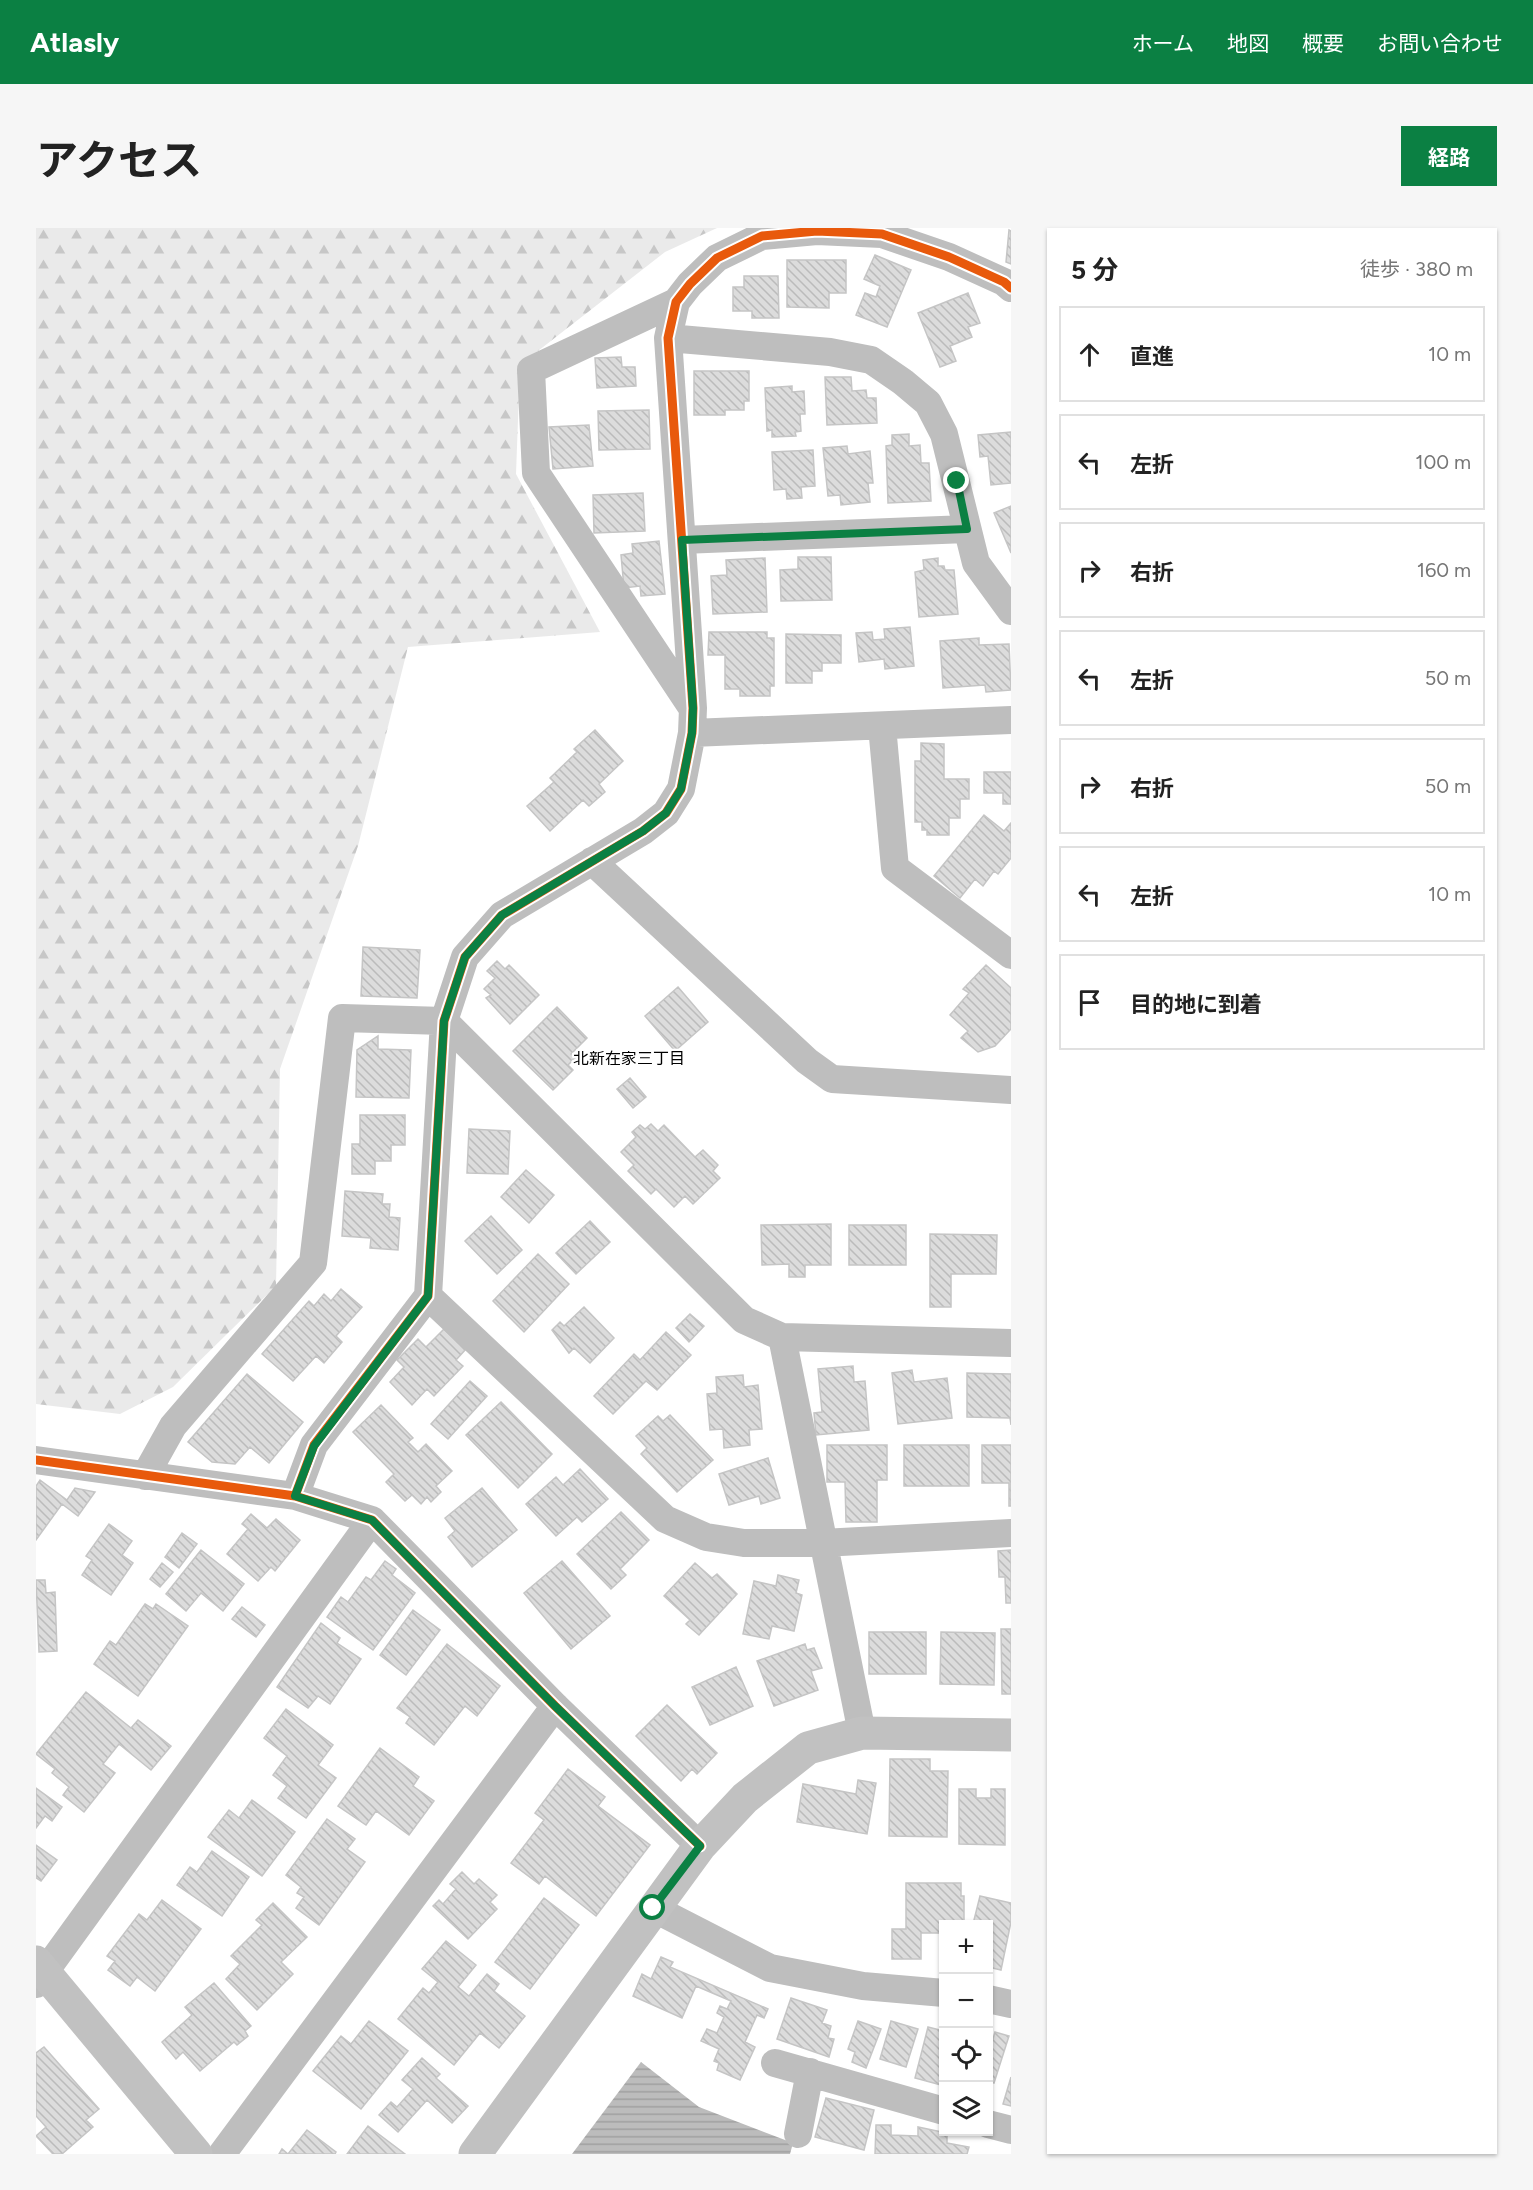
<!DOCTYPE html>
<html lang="ja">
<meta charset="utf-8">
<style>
body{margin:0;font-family:Figtree,"Noto Sans JP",sans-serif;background:#f6f6f6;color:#222}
.controls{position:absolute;right:18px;bottom:18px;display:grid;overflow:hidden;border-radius:0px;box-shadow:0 2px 4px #0004}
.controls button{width:54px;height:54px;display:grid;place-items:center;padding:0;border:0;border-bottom:2px solid #e0e0e0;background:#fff;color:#222;font:30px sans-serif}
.stop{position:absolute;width:18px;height:18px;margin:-14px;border:4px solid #0b8043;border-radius:50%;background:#fff}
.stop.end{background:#0b8043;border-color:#fff;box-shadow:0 2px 6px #0008}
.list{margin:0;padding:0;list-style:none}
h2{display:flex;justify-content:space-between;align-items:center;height:78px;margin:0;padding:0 24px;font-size:26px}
h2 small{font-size:20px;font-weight:400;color:#767676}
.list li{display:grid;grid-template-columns:39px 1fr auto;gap:18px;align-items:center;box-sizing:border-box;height:96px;margin:0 12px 12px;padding:0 12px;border:2px solid #e0e0e0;border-radius:0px}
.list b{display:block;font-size:22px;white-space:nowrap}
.list em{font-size:20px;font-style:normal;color:#767676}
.icon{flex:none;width:33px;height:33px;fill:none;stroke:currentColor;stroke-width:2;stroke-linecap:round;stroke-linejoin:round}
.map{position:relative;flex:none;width:975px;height:1926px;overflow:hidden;border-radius:0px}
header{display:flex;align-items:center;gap:36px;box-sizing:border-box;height:84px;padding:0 30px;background:#0b8043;color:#fff}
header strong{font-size:28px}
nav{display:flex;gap:33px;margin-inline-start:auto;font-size:21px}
.intro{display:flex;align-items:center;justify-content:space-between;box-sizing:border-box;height:144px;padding:0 36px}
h1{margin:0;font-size:42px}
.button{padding:15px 27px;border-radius:0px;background:#0b8043;color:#fff;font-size:21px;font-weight:700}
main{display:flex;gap:36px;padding:0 36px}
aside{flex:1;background:#fff;border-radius:0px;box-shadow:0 2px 4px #0004}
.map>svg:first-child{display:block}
</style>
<header>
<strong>Atlasly</strong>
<nav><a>ホーム</a><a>地図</a><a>概要</a><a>お問い合わせ</a></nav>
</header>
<div class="intro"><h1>アクセス</h1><a class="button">経路</a></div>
<main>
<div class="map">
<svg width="975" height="1926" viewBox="0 0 975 1926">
<defs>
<pattern id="forest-firs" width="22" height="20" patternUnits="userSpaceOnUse" patternTransform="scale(1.5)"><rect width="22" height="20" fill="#eaeaea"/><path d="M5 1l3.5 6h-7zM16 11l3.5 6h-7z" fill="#c7c7c7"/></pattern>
<pattern id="water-rules" width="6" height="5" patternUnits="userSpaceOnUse" patternTransform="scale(1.5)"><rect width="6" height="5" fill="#bcbcbc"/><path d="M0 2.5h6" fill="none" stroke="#a0a0a0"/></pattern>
<pattern id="building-back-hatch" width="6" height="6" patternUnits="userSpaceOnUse" patternTransform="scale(1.5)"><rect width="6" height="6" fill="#dcdcdc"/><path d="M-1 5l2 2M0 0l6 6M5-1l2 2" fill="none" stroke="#bbb"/></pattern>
</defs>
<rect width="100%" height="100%" fill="#fff"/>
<path fill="url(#forest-firs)" d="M 0,0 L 681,0 L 629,24 L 484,137 L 480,246 L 564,404 L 372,419 L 322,618 L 244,841 L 240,1058 L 137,1159 L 84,1186 L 0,1176 Z"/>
<path fill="url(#water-rules)" d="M 605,1834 L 663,1879 L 757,1915 L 754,1926 L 536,1926 Z"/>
<path fill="url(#building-back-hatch)" stroke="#c5c5c5" stroke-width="1.5" d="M 973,2 L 975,3 L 975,36 L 970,34 Z
M 839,27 L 875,42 L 851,99 L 820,87 L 829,65 L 840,69 L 844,58 L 828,51 Z
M 751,32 L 810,32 L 810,65 L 793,65 L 793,80 L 751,79 Z
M 708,48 L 742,48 L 743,90 L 716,90 L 716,83 L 697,83 L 697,59 L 708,59 Z
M 932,65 L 944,95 L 932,99 L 936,109 L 914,118 L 920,133 L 904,139 L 882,85 Z
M 585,129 L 586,139 L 599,139 L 600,158 L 561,160 L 559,130 Z
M 658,143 L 713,143 L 713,173 L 708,173 L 708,182 L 689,182 L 689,187 L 658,187 Z
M 789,149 L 815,149 L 816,163 L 830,162 L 831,170 L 840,170 L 841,195 L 791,197 Z
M 756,158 L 756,164 L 768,163 L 769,186 L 764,186 L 765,203 L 759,204 L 760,208 L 736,209 L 736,202 L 731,203 L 729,160 Z
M 613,182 L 614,221 L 563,222 L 562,183 Z
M 553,197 L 557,238 L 517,241 L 513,199 Z
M 975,204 L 975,255 L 955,257 L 952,228 L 944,229 L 942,207 Z
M 873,206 L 873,218 L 884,217 L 885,235 L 893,235 L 895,273 L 852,275 L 850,218 L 856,217 L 856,207 Z
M 811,218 L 812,226 L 834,223 L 837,255 L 832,255 L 834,274 L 805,277 L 804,267 L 792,268 L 787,220 Z
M 777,222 L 779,258 L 765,259 L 766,270 L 751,271 L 750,261 L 738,262 L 736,224 Z
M 607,265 L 609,303 L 558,305 L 557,267 Z
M 975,278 L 975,325 L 958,285 Z
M 623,313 L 629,366 L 605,368 L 604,358 L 588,360 L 585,327 L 597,325 L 596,316 Z
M 762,329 L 795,329 L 796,372 L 745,373 L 744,342 L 762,341 Z
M 729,330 L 731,384 L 677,386 L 675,348 L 691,347 L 690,332 Z
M 902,330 L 902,338 L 908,338 L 909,342 L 918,342 L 922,386 L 883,389 L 879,344 L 888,342 L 887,332 Z
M 874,399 L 878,438 L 849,441 L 848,431 L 823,434 L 820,405 L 836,404 L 837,412 L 849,411 L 848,401 Z
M 673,404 L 731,404 L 731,410 L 738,410 L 738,458 L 734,458 L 734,468 L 704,468 L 704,461 L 689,461 L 689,427 L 672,427 Z
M 750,406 L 805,407 L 805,435 L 786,435 L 786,443 L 776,443 L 776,455 L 750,455 Z
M 943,410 L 943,417 L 973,416 L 975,462 L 950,464 L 949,457 L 907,460 L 904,413 Z
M 559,502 L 587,533 L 563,556 L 569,564 L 553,578 L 547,572 L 514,603 L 491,578 L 518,554 L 514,550 L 541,524 L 538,521 Z
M 885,515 L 908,516 L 908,551 L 933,551 L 933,571 L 924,571 L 924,590 L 913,590 L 913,607 L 891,607 L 891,602 L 886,602 L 886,594 L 879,594 L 879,533 L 885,533 Z
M 948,544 L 975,544 L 975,576 L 967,576 L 967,565 L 948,565 Z
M 948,587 L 968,603 L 975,595 L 975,630 L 962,646 L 958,643 L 947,658 L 939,651 L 924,670 L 898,648 Z
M 327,719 L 384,722 L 381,770 L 325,768 Z
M 461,733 L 469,741 L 473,737 L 503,767 L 474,796 L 450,770 L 455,767 L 448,761 L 459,750 L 451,743 Z
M 950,737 L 975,760 L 975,801 L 959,818 L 942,824 L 925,810 L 932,803 L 914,787 L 933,765 L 927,761 Z
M 642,759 L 672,794 L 639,823 L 609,788 Z
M 521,779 L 551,810 L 535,826 L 539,830 L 532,837 L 537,842 L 517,862 L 477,823 Z
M 342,808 L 342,821 L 375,822 L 373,870 L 320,869 L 321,822 Z
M 594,850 L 610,869 L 597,880 L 581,861 Z
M 324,887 L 369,887 L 369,917 L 355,917 L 355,933 L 339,933 L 339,946 L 316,946 L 316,916 L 324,916 Z
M 615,896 L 622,903 L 628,897 L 659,929 L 667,922 L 682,937 L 677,943 L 684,950 L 657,976 L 649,968 L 638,979 L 620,961 L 615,966 L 592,943 L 598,937 L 585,924 L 600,909 L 596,904 L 604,897 L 609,901 Z
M 433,901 L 474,903 L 472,946 L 431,945 Z
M 490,942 L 518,967 L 493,995 L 465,969 Z
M 309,963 L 347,966 L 346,976 L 354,976 L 353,989 L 364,990 L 362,1022 L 334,1020 L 335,1010 L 306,1008 Z
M 455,988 L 486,1022 L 461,1046 L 429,1013 Z
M 554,993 L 574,1014 L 540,1046 L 520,1025 Z
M 795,996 L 795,1037 L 769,1037 L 769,1049 L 753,1049 L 753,1036 L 726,1037 L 725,997 Z
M 813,997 L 870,997 L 870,1037 L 813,1037 Z
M 894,1006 L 961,1007 L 960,1046 L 915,1046 L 915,1079 L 894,1079 Z
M 502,1026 L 533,1056 L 488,1104 L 457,1073 Z
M 305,1061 L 326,1079 L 300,1108 L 306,1114 L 288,1135 L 280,1128 L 257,1153 L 226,1126 L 273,1073 L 278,1078 L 288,1066 L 295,1073 Z
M 548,1079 L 578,1110 L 554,1135 L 538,1120 L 533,1125 L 516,1102 L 524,1094 L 528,1098 Z
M 654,1086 L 668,1098 L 653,1114 L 640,1100 Z
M 409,1100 L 430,1121 L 420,1132 L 427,1138 L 398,1168 L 391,1161 L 376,1177 L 354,1154 L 368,1139 L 361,1132 L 382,1111 L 390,1119 Z
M 630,1104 L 655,1127 L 621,1162 L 610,1153 L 577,1186 L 558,1168 L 598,1126 L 604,1132 Z
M 817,1138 L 818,1154 L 829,1153 L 833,1202 L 780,1207 L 778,1185 L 786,1184 L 782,1141 Z
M 876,1142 L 878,1154 L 911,1150 L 916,1190 L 862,1196 L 856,1145 Z
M 931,1145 L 975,1146 L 975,1197 L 974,1190 L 931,1189 Z
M 211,1146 L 267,1194 L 233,1235 L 214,1219 L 199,1236 L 176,1234 L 152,1214 Z
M 707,1147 L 708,1159 L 722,1157 L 726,1201 L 713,1202 L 714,1217 L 688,1220 L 687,1201 L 674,1202 L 671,1166 L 681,1165 L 680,1149 Z
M 434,1153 L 451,1168 L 412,1211 L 395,1196 Z
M 465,1174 L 516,1226 L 482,1260 L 430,1207 Z
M 345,1177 L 377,1210 L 372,1214 L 382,1224 L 390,1216 L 416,1243 L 400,1258 L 405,1264 L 395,1274 L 391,1269 L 385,1276 L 376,1267 L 369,1273 L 350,1254 L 358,1246 L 317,1204 Z
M 634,1187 L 677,1232 L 641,1264 L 605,1226 L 611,1220 L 600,1208 L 622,1188 L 627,1193 Z
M 791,1217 L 851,1217 L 851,1252 L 841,1252 L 841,1294 L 810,1294 L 809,1254 L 791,1254 Z
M 868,1217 L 933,1217 L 933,1258 L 868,1258 Z
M 946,1217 L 975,1217 L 975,1278 L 973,1278 L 973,1255 L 946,1255 Z
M 732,1230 L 744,1270 L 725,1276 L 723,1268 L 693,1277 L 683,1246 Z
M 544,1241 L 572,1271 L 546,1294 L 541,1289 L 520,1308 L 490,1276 L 520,1249 L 527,1257 Z
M 4,1252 L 31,1272 L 39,1260 L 59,1264 L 42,1288 L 26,1276 L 0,1312 L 0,1258 Z
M 446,1260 L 481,1302 L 436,1339 L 412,1309 L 419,1303 L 409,1290 Z
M 585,1284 L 613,1312 L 584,1341 L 590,1347 L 575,1361 L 541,1326 Z
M 215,1286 L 231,1300 L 240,1291 L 264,1312 L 239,1343 L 235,1339 L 222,1353 L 191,1326 L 212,1301 L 206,1296 Z
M 73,1296 L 96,1313 L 86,1327 L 97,1335 L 75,1367 L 46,1347 L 56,1332 L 50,1328 Z
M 146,1305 L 161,1316 L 143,1340 L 129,1329 Z
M 165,1322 L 208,1356 L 187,1383 L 165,1365 L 150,1383 L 130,1366 Z
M 975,1322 L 975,1375 L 970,1375 L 969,1349 L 963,1349 L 962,1323 Z
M 349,1333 L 360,1341 L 356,1347 L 379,1365 L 337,1422 L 291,1389 L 305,1369 L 312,1374 L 330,1349 L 335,1352 Z
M 526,1333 L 574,1388 L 535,1421 L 488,1365 Z
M 126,1335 L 137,1344 L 124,1359 L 114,1351 Z
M 659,1335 L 676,1350 L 681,1346 L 701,1366 L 663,1407 L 650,1396 L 654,1392 L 628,1368 Z
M 742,1347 L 763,1352 L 760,1365 L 766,1367 L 758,1403 L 736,1398 L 733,1411 L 707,1406 L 718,1353 L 740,1358 Z
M 0,1352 L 9,1352 L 10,1365 L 19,1364 L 21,1423 L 3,1424 Z
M 109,1376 L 117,1381 L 120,1376 L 152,1398 L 102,1468 L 58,1436 L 74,1413 L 80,1417 Z
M 206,1379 L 229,1397 L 220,1409 L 196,1391 Z
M 377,1382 L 404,1402 L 370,1447 L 344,1427 Z
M 285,1395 L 304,1410 L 301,1415 L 325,1431 L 294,1476 L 282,1468 L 272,1480 L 241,1459 Z
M 965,1401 L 975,1401 L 975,1466 L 966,1466 Z
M 833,1404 L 890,1404 L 890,1446 L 833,1446 Z
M 905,1404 L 959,1405 L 958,1457 L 904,1456 Z
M 411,1416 L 464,1458 L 441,1488 L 429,1478 L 398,1517 L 370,1495 L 374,1489 L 361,1480 Z
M 769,1416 L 771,1422 L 778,1420 L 786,1440 L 775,1443 L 782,1462 L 738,1478 L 721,1433 Z
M 700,1439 L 717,1478 L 674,1497 L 656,1459 Z
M 50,1464 L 95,1500 L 102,1492 L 135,1518 L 115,1542 L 83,1516 L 67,1536 L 79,1545 L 48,1584 L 27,1567 L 33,1559 L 16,1545 L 19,1541 L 0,1526 Z
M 631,1477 L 681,1525 L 661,1546 L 656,1541 L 645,1553 L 600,1508 Z
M 250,1481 L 297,1517 L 282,1537 L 300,1550 L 270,1590 L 242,1570 L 251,1558 L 237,1547 L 251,1528 L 228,1510 Z
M 344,1520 L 383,1549 L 377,1558 L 398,1573 L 373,1607 L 340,1583 L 330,1597 L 302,1578 Z
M 854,1531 L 894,1531 L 894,1543 L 912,1543 L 911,1609 L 853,1608 Z
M 532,1541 L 569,1569 L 562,1578 L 614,1617 L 560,1688 L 509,1648 L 503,1656 L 475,1635 L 508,1592 L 499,1585 Z
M 822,1552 L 840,1555 L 831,1606 L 761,1594 L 767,1556 L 820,1566 Z
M 0,1560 L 26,1579 L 16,1593 L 9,1588 L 0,1600 Z
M 923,1561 L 940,1561 L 940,1570 L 955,1570 L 955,1561 L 969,1561 L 969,1617 L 923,1616 Z
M 216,1572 L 259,1604 L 226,1648 L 172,1609 L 193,1582 L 203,1590 Z
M 291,1591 L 319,1611 L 311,1621 L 329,1634 L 283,1697 L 260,1680 L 268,1669 L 261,1665 L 265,1659 L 250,1647 Z
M 0,1617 L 21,1632 L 5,1653 L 0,1650 Z
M 176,1623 L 213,1649 L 186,1688 L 141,1657 L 154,1639 L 161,1644 Z
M 426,1644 L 438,1656 L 443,1651 L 461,1667 L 454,1674 L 461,1681 L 432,1711 L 397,1678 L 403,1672 L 407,1676 L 420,1661 L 414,1656 Z
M 870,1655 L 925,1655 L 925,1668 L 928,1668 L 928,1696 L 908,1696 L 908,1705 L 885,1705 L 885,1731 L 856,1731 L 856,1701 L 870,1701 Z
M 944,1668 L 975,1675 L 975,1694 L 965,1742 L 952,1739 L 952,1696 L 937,1696 Z
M 508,1670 L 543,1697 L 494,1761 L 459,1734 Z
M 126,1672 L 165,1701 L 119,1763 L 101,1749 L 94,1758 L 72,1742 L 79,1733 L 71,1728 L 103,1686 L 111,1692 Z
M 237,1675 L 271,1709 L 245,1734 L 257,1746 L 221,1782 L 190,1751 L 204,1736 L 195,1728 L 226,1697 L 220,1692 Z
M 410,1713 L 440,1737 L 422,1759 L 433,1768 L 451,1746 L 463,1756 L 458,1763 L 489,1788 L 463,1820 L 444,1805 L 418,1837 L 362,1791 L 387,1760 L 393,1765 L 402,1754 L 386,1741 Z
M 625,1729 L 637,1734 L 634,1739 L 732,1781 L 728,1790 L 721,1787 L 709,1814 L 719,1819 L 704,1852 L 681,1842 L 683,1835 L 678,1833 L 683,1821 L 665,1813 L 671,1801 L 681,1805 L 688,1789 L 681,1785 L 684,1778 L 691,1781 L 695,1773 L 660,1758 L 646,1790 L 597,1768 L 606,1746 L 615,1751 Z
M 178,1755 L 215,1798 L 209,1803 L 212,1808 L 201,1817 L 198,1814 L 164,1843 L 147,1824 L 140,1831 L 126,1814 L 156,1787 L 149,1779 Z
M 755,1770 L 791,1782 L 786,1795 L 795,1798 L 792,1810 L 798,1811 L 793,1829 L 741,1811 Z
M 333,1793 L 372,1823 L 325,1881 L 277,1843 L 305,1808 L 315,1816 Z
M 822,1793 L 845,1801 L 830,1840 L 816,1834 L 819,1824 L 812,1821 Z
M 855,1793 L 882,1801 L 870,1839 L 844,1831 Z
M 892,1799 L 908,1803 L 905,1857 L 879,1850 Z
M 959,1804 L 973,1808 L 958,1855 L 952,1853 L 952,1809 L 957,1811 Z
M 8,1819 L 63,1881 L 50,1892 L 57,1899 L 26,1926 L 17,1926 L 0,1908 L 10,1899 L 0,1888 L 0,1825 Z
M 386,1830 L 404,1846 L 400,1850 L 432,1878 L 416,1895 L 391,1872 L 362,1904 L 343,1887 L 355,1874 L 361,1879 L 377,1861 L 366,1852 Z
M 975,1849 L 975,1878 L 967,1876 Z
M 790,1870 L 838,1882 L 828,1922 L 779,1909 Z
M 840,1897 L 855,1897 L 855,1907 L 882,1908 L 882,1899 L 911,1905 L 911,1915 L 933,1919 L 931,1926 L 839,1926 Z
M 332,1898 L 369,1926 L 311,1926 Z
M 271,1902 L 300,1924 L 299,1926 L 243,1926 L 246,1921 L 252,1926 Z"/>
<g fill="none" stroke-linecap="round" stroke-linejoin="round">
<path stroke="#bebebe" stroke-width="28" d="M 640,74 L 495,142 L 500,245 L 655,478
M 632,110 L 794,124 L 835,132 L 867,154 L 892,175 L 908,206 L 940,335 L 975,383
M 646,312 L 931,301
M 846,498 L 859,640 L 975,727
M 656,505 L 975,492
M 556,633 L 771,833 L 796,851 L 975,862
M 392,1068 L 629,1291 L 670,1309 L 708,1315 L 786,1315 L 975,1305
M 746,1109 L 826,1505
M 0,1232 L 259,1268 L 336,1292 L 519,1478 L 664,1618
M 109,1248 L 137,1198 L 277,1035 L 306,790 L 408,793 L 708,1092 L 746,1109 L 975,1115
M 259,1268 L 278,1217 L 392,1068 L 408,793 L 429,729 L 466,687 L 607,603 L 630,585 L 645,561 L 656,505 L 657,480 L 632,110 L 640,74 L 654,56 L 681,30 L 726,8 L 781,3 L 846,6 L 913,29 L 968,54 L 975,60
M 617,1680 L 734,1740 L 827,1758 L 908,1765
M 0,1756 L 336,1292
M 952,1771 L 975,1776
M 739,1835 L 908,1883
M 952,1896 L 975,1902
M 762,1906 L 774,1844
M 186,1926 L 519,1478"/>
<path stroke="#c1c1c1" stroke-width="33" d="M 0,1734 L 160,1926
M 439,1926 L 664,1618 L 709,1570 L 772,1520 L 826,1505 L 975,1507"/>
<g stroke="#fff" stroke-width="13">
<path id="cycleway" d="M 0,1232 L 259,1268 L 336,1292 L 519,1478 L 664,1618
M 259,1268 L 278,1217 L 392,1068 L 408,793 L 429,729 L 466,687 L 607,603 L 630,585 L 645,561 L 656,505 L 657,480 L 632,110 L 640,74 L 654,56 L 681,30 L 726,8 L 781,3 L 846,6 L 913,29 L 968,54 L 975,60"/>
</g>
<use href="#cycleway" stroke="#e8590c" stroke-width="9"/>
</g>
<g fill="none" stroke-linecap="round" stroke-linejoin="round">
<path stroke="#0b8043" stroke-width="8" d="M 617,1680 L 664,1618 L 519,1478 L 336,1292 L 259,1268 L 278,1218 L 392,1068 L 408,793 L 429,729 L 466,687 L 607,603 L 630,585 L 645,561 L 656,505 L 657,480 L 646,312 L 931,301 L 921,253"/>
</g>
<g text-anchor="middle" stroke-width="4.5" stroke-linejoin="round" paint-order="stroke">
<g font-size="16" fill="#000" stroke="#fff">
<text x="593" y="836">北新在家三丁目</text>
</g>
</g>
</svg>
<div class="controls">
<button>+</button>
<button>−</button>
<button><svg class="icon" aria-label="locate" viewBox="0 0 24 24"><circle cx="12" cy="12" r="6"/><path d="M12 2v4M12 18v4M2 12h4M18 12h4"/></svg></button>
<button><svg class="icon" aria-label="layers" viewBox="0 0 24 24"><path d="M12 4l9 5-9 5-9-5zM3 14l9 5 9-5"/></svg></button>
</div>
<div class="stop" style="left:617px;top:1680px"></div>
<div class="stop end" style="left:921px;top:253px"></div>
</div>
<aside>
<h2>5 分<small>徒歩 · 380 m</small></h2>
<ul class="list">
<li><svg class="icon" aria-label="ahead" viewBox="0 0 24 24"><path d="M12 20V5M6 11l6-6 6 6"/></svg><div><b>直進</b></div><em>10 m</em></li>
<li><svg class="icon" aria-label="left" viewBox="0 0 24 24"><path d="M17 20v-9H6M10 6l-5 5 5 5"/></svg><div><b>左折</b></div><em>100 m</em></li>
<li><svg class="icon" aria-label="right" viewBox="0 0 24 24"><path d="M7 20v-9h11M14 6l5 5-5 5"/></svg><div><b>右折</b></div><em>160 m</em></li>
<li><svg class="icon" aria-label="left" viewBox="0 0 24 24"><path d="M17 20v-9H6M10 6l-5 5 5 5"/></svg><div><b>左折</b></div><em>50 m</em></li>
<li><svg class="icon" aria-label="right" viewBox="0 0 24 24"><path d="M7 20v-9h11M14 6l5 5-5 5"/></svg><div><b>右折</b></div><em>50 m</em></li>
<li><svg class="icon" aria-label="left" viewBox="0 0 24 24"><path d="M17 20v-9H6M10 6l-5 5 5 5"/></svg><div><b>左折</b></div><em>10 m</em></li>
<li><svg class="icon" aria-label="arrive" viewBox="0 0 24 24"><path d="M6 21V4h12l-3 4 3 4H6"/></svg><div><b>目的地に到着</b></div></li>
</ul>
</aside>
</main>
